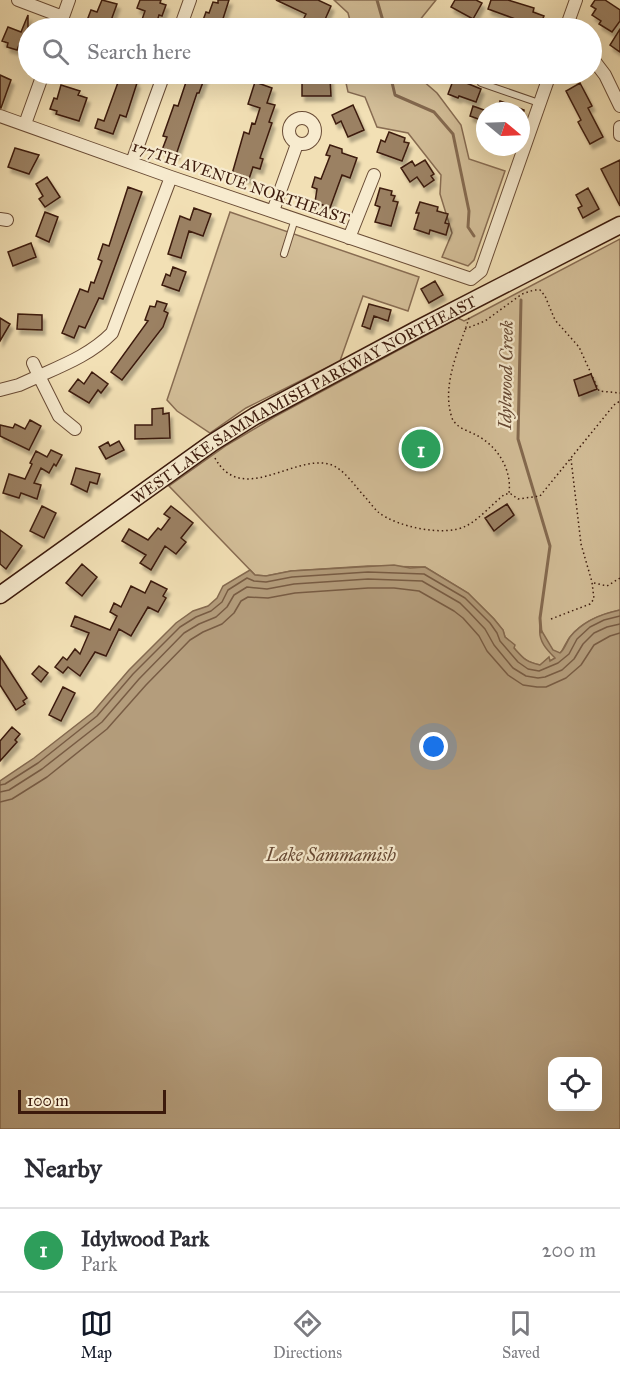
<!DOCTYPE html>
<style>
body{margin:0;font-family:"IM FELL Great Primer",serif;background:#f2f2f3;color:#2b2b33}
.controls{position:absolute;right:18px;bottom:18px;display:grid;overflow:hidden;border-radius:12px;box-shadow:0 6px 24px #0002}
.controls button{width:54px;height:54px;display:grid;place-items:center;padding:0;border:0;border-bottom:2px solid #e1e1e2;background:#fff;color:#2b2b33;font:30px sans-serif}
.compass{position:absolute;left:476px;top:102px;width:54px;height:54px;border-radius:50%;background:#fff;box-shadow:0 6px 24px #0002;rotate:109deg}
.scale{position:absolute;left:18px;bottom:15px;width:148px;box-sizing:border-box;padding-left:6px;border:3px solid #3c1a0c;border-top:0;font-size:16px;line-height:21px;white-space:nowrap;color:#3c1a0c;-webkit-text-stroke:4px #f7ebcf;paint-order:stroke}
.you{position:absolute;left:434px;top:747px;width:21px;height:21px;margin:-15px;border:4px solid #fff;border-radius:50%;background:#1a73e8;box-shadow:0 0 0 9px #1a73e833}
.badge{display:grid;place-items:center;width:39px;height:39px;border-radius:50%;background:#111827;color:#fff;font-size:20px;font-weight:700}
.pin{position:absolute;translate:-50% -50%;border:3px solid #fff;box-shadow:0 2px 6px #0006}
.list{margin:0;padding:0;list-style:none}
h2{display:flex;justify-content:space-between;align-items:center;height:78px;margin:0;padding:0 24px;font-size:26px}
h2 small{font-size:20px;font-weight:400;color:#7c7c81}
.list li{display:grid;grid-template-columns:39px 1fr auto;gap:18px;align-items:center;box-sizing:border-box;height:84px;padding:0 24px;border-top:2px solid #e1e1e2}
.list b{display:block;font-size:22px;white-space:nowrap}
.list p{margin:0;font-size:20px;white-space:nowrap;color:#7c7c81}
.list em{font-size:20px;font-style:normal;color:#7c7c81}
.icon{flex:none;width:33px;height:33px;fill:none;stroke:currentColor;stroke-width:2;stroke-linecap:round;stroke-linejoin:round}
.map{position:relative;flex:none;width:620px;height:1129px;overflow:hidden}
.search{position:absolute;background:#fff;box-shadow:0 6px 24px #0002;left:18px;right:18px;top:18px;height:66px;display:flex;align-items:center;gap:15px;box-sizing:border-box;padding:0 21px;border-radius:33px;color:#7c7c81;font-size:22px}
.sheet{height:162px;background:#fff}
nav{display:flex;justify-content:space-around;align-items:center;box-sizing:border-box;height:84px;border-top:2px solid #e1e1e2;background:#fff;font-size:16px;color:#7c7c81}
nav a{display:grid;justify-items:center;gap:3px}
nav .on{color:#111827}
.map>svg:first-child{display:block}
</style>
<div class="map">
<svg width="620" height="1129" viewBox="0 0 620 1129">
<defs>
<filter id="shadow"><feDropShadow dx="3" dy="5" stdDeviation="1.5" flood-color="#0004"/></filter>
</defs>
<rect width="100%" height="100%" fill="#f2e0b5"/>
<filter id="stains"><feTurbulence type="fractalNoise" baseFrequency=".00333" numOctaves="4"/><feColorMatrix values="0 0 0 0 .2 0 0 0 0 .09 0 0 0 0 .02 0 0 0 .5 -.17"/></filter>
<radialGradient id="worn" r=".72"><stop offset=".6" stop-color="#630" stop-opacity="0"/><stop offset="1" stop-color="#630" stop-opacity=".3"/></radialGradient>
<path fill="#d3be98" stroke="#886c52" stroke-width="1.5" d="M 334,0 L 436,0 L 415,26 L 414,28 L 352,28 L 348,13 Z
M 344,74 L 415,74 L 437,93 L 461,125 L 469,159 L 505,171 L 474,260 L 468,266 L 442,257 L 452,233 L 440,194 L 441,175 L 408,133 L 377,127 L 365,97 L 348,92 Z
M 230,212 L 419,277 L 408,311 L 363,296 L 340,361 L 246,408 L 210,433 L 177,411 L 167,400 Z
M 620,239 L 620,610 C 599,615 576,623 565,645 C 562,652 558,658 550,661 L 549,658 L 540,665 C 526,662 524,659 514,648 L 514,645 L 505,637 L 503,630 L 494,619 L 468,593 L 425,567 L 368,566 L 291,571 L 266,576 L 255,575 L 169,486 L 227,445 L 276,416 L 458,318 L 464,321 L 468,319 Z"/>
<path fill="#b49d7c" stroke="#84694f" stroke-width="1.5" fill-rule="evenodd" d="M 394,565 L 410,568 L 425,567 L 468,593 L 494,619 L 503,630 L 505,637 L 515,645 L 514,648 C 524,659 526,662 540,665 L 549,657 L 550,661 L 555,658 C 547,650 538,641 540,628 L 553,650 L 560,653 C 565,649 566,643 570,637 C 583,621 600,614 620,610 L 620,1129 L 0,1129 L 0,781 L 34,758 L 93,712 L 129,670 L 176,623 L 193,611 L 208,606 L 217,598 L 223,586 L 250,570 L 255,575 L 266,576 L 291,571 ZM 552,1062 L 598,1062 L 598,1106 L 552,1106 Z"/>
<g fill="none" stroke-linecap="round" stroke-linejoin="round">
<path stroke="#785c44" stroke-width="1.5" d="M 0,785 L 5,784 L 38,763 L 97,716 L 133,674 L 180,627 L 196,617 L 211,611 L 222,602 L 228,590 L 247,578 L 254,581 L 266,582 L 292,577 L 368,572 L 424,574 L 465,598 L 490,623 L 497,633 L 500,641 L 518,662 L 528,669 L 539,671 L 558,663 L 569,654 L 577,639 L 590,627 L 604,620 L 620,616
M 0,792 L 9,790 L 42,769 L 102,722 L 139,679 L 184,633 L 199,624 L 216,617 L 227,607 L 234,595 L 247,587 L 267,589 L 294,584 L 368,579 L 422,581 L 460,603 L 469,612 L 485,629 L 494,645 L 513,668 L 526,676 L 538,678 L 545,677 L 562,670 L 574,659 L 583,644 L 594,633 L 607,627 L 620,624
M 0,802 L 12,799 L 47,777 L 107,729 L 146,685 L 190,640 L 203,632 L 222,624 L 234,613 L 241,601 L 248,597 L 268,598 L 295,593 L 368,588 L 394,588 L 419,591 L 454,611 L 463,618 L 479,636 L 487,651 L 508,675 L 523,685 L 537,687 L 546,687 L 566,678 L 581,665 L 594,645 L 610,636 L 620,633"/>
<path stroke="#84694f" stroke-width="3" d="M 377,0 L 385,28
M 390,74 L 395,95 L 434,112 L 453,134 L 469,211 L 468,227 L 474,236
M 521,300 L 518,439 L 550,546 L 540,618 L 541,632"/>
</g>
<path fill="#9b8164" stroke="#3c1a0c" stroke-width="1.5" filter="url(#shadow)" d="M 102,0 L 117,4 L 109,26 L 98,23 L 97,27 L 86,23 L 91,10 L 97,12 Z
M 140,0 L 161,0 L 160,3 L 166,5 L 162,16 L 159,15 L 155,28 L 139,28 L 145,11 L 137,8 Z
M 218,0 L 229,0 L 220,28 L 202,23 L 206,12 L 209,13 L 213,2 L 218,3 Z
M 276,0 L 318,0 L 331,6 L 323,24 L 319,22 L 316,28 L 304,28 L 300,26 L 306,14 Z
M 455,0 L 476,0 L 482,3 L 473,19 L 451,7 Z
M 491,0 L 508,0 L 534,8 L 533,12 L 544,16 L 539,28 L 517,23 L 518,20 L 488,9 Z
M 595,0 L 605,0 L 620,10 L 620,21 L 612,32 L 599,24 L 601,21 L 592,15 L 596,9 L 591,6 Z
M 28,15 L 28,48 L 19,45 L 17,50 L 7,47 L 8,43 L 2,41 L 8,27 L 21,32 Z
M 620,29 L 620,52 L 610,45 Z
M 121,74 L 137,74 L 134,82 L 137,83 L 126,117 L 120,115 L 113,134 L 95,128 L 98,119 L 104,121 Z
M 192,74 L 206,74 L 199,93 L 197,93 L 176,155 L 162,150 L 167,137 L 163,136 L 174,105 L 178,106 L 188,76 L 190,77 Z
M 0,75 L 11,80 L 1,108 L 0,108 Z
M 312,78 L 330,78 L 331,96 L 302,96 L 302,82 L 312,82 Z
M 454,78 L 481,89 L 476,102 L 459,96 L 458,98 L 448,94 Z
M 255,82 L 272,88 L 267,103 L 275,105 L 269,122 L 272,123 L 260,158 L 263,159 L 260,169 L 253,167 L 249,179 L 232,174 L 244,132 L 249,134 L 252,123 L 255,124 L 260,108 L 248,104 Z
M 580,83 L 592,106 L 588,108 L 603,137 L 590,144 L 578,122 L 581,120 L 566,91 Z
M 61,85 L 80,91 L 78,95 L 87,98 L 79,121 L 56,114 L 57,111 L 50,109 L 54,98 L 57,99 Z
M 500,101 L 524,110 L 524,111 L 497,111 Z
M 353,105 L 364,130 L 348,137 L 341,121 L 336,124 L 332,115 Z
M 473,106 L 484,110 L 481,120 L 470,116 Z
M 389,132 L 405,138 L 404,142 L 409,143 L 402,161 L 377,152 L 381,140 L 385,142 Z
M 330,145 L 342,149 L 342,153 L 357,158 L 350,178 L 342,175 L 330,208 L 315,202 L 317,189 L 312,187 L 315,177 L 321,179 L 330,156 L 326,155 Z
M 15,148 L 39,155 L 29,174 L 8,167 Z
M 425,160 L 434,174 L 431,176 L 434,180 L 424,187 L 417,177 L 410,182 L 401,168 L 412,161 L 415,166 Z
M 620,160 L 620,206 L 601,169 Z
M 47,177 L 60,197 L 45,207 L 39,199 L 43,196 L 36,184 Z
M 128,187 L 142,192 L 103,299 L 99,298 L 85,328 L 79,326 L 74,338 L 62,333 L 80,289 L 88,292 L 91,282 L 94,283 L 102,261 L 98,259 L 103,244 L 109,246 Z
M 380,188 L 392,191 L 391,195 L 395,196 L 393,201 L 398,202 L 391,226 L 375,222 L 380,207 L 375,205 Z
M 588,188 L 599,209 L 583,218 L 578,208 L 582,206 L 576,195 Z
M 420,202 L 438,207 L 437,211 L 448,214 L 445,223 L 449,224 L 446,235 L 430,230 L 429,234 L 414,229 L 419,213 L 416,213 Z
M 194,208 L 211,214 L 203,236 L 189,231 L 181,258 L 168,254 L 180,216 L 190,220 Z
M 45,212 L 58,217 L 49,242 L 36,236 Z
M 31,243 L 36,257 L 13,266 L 8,252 Z
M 173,267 L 186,272 L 179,291 L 162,285 L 166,274 L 170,276 Z
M 435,281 L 443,295 L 429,303 L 421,289 Z
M 157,301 L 167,304 L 164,311 L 168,313 L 163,327 L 122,380 L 111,372 L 148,321 L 145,320 L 150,306 L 155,307 Z
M 369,304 L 391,310 L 388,321 L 374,316 L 370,329 L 362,326 Z
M 18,314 L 42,315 L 42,330 L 17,329 Z
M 0,318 L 10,324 L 0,341 Z
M 92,372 L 108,384 L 101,393 L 98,390 L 89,403 L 69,391 L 78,379 L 84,384 Z
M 591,374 L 597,389 L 579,396 L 574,380 Z
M 163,408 L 163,414 L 169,413 L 170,438 L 135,439 L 135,425 L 152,425 L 152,409 Z
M 30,420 L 41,426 L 29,450 L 0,436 L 0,425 L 13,428 L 15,424 L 25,429 Z
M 119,441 L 124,450 L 106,459 L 99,447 L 108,442 L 110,446 Z
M 51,450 L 62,455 L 56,466 L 54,464 L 49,473 L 41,468 L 34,483 L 41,485 L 37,499 L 21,493 L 19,498 L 3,493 L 9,474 L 25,479 L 32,464 L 30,463 L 36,451 L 47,457 Z
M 76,468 L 100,474 L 97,484 L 90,482 L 87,492 L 71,484 Z
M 507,504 L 514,515 L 494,531 L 485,518 Z
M 42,506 L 56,513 L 44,538 L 30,531 Z
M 171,506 L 193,523 L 181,538 L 186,542 L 176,554 L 165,546 L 151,570 L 140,563 L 146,555 L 122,541 L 129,529 L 148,540 L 158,528 L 161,530 L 170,518 L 164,514 Z
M 0,530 L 22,546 L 6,569 L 0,564 Z
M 82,564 L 97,577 L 82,596 L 66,583 Z
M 151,581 L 167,589 L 163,596 L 166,598 L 158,612 L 148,607 L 131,636 L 119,629 L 106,656 L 95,652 L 80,676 L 68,667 L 63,673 L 55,667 L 63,657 L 67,660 L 75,649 L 80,654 L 89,633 L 71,626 L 75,616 L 110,630 L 117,616 L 110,612 L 114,603 L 121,607 L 131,586 L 145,593 Z
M 0,656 L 27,698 L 23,701 L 25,704 L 16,710 L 0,685 Z
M 39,666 L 48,673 L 41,682 L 32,674 Z
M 63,687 L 75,693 L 61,721 L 49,715 Z
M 12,727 L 20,734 L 15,740 L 17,742 L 0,761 L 0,741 Z"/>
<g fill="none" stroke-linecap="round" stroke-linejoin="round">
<g stroke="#6a4c36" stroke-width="8">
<path id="service" d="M 481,83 L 539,103
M 284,254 L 295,219"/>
</g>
<g stroke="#6a4c36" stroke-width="14">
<path id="minor" d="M 18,0 L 63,17
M 59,28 L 69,0
M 180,28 L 190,0
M 566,28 L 576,0
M 592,58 L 605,75 L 620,106
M 0,116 L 171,177 L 471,279
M289 131a13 13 0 1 1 26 0a13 13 0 1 1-26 0Z
M 25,124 L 43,74
M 620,127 L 620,135
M 132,162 L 164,74
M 273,211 L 297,144
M 0,219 L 7,220
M 349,238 L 374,175
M 471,279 L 481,271 L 550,74
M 33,363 L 39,376 C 66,364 91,354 112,333 L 171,177
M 0,390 L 19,385 L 39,376 L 59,416 L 75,429"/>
</g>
<g stroke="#3c1a0c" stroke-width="19">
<g id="secondary">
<path id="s1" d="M 0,595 L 212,443 L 255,416 L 416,330 L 620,225"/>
</g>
</g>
<path stroke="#3c1a0c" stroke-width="1.5" stroke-dasharray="1.5 3" stroke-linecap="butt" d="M 469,318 C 459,350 441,385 452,418 C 456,428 469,431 478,436 C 498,447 512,470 509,493
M 465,329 L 485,321 L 522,294 L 534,290 L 540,290 L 545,296 L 555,320 L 579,347 L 599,391 L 620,393
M 215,458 C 241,506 293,455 329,464 C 344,468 356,488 366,498 C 370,503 374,508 378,512 C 397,527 444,537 466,526 C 481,518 492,504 505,494 L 511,494 L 518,499 L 540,496 L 614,405 L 620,401
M 594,583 L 607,586 L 620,578
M 551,619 L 590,604 L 594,599 L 592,582 L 581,544 L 571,459"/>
<use href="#service" stroke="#f7ebcf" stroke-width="6"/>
<use href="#minor" stroke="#f7ebcf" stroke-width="12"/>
<use href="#secondary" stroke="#f7ebcf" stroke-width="16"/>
</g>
<g text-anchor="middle" stroke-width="4.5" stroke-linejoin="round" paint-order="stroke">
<g font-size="16" fill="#3c1a0c" stroke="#f7ebcf">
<text transform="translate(241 182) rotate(19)" y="6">177TH AVENUE NORTHEAST</text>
<text dy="6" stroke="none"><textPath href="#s1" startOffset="362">WEST LAKE SAMMAMISH PARKWAY NORTHEAST</textPath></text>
</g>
<g font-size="18" font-style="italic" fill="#664833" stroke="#f7ebcf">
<text transform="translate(506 375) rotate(-89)" y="6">Idylwood Creek</text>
<text x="331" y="861">Lake Sammamish</text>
</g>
</g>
<rect width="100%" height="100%" filter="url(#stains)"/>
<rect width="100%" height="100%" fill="url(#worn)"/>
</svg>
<div class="controls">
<button><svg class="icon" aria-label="locate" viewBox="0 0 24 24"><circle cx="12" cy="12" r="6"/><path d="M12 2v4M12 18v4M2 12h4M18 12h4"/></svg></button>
</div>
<svg class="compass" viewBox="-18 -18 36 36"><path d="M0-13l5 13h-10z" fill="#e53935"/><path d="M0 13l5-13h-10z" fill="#7c7c81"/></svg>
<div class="scale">100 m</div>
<div class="you"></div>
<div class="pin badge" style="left:421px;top:449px;background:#2e9e5b">1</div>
<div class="search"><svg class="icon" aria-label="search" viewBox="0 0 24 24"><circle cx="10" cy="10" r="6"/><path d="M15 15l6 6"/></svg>Search here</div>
</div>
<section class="sheet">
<h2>Nearby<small></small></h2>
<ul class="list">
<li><span class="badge" style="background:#2e9e5b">1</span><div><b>Idylwood Park</b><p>Park</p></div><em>200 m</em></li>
</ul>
</section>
<nav>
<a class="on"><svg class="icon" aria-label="map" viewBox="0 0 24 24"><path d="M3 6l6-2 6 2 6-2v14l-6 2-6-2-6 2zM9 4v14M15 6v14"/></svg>Map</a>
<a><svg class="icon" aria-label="directions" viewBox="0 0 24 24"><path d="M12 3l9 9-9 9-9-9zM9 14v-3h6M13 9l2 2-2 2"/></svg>Directions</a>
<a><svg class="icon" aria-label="saved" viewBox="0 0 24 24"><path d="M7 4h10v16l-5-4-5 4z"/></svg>Saved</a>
</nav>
